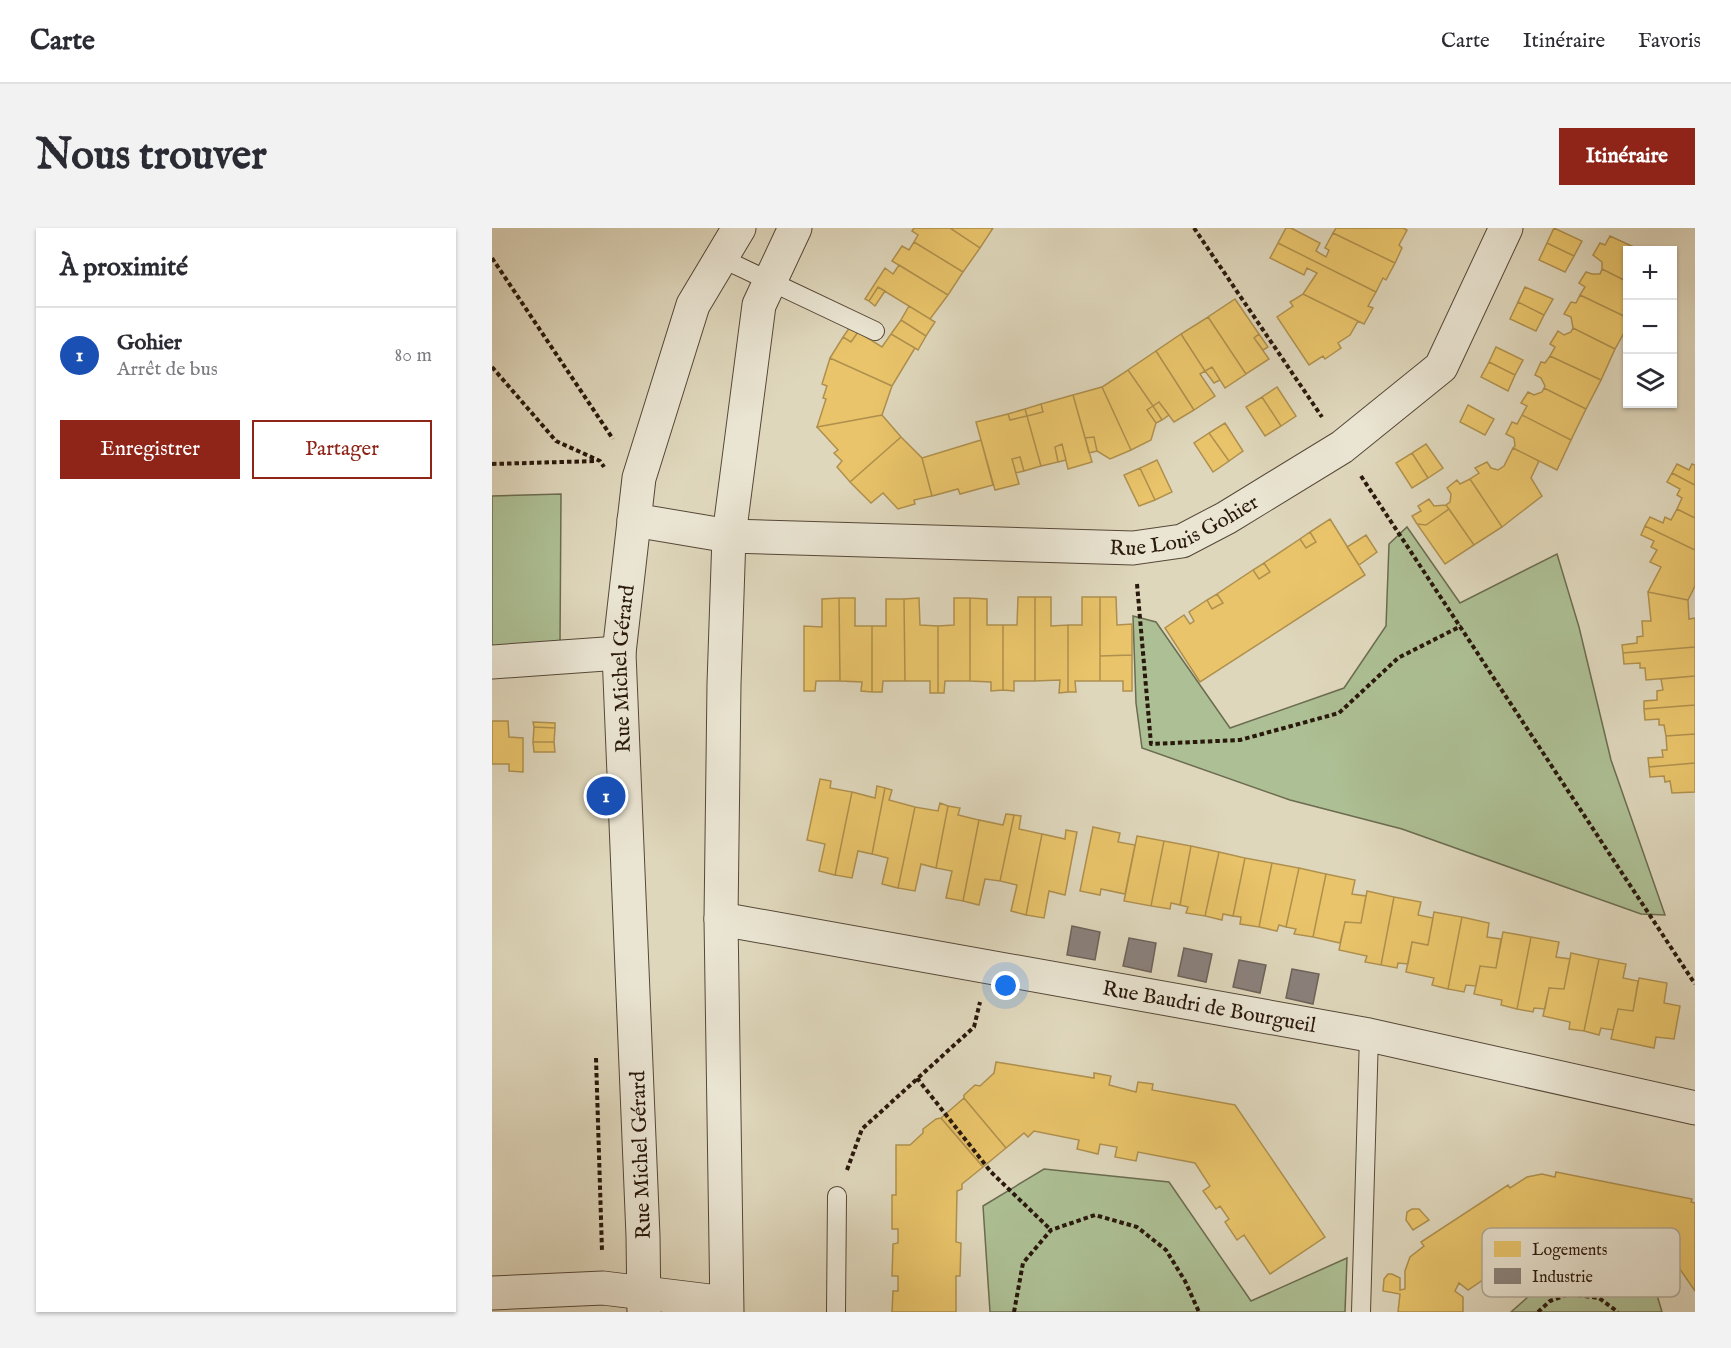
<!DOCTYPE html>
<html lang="fr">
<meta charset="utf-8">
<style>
body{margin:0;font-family:"IM FELL English",serif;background:#f2f2f3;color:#2b2b33}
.controls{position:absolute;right:18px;top:18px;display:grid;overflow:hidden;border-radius:0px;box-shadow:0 2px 4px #0004}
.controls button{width:54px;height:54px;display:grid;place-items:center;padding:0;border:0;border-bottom:2px solid #e1e1e2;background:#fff;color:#2b2b33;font:30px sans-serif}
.you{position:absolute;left:514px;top:758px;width:21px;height:21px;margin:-15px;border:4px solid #fff;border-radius:50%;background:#1a73e8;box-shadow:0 0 0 9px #1a73e833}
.badge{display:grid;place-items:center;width:39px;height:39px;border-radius:50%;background:#8f2418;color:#fff;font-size:20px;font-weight:700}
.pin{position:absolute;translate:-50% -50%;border:3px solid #fff;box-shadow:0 2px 6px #0006}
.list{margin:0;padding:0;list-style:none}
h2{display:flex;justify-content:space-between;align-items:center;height:78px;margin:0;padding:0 24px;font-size:26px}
h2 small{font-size:20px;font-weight:400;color:#7c7c81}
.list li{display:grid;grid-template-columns:39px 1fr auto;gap:18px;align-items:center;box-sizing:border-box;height:96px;padding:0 24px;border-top:2px solid #e1e1e2}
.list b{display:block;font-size:22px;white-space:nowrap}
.list p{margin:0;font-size:20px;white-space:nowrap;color:#7c7c81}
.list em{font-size:20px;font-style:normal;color:#7c7c81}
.actions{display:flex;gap:12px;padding:18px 24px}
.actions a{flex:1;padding:14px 0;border:2px solid #8f2418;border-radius:0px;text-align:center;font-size:21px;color:#8f2418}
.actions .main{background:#8f2418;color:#fff}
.icon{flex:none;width:33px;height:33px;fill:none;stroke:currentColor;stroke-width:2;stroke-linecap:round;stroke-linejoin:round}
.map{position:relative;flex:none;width:1203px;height:1084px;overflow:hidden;border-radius:0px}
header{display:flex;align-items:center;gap:36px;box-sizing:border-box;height:84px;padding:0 30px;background:#fff;border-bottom:2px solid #e1e1e2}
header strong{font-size:28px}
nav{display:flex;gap:33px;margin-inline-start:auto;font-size:21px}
.intro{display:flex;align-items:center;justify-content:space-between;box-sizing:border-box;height:144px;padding:0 36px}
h1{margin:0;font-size:42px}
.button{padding:15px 27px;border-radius:0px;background:#8f2418;color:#fff;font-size:21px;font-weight:700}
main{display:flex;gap:36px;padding:0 36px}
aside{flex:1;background:#fff;border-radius:0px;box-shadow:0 2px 4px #0004}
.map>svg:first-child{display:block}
</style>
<header>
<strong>Carte</strong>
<nav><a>Carte</a><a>Itinéraire</a><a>Favoris</a></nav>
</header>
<div class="intro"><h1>Nous trouver</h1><a class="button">Itinéraire</a></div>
<main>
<aside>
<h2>À proximité<small></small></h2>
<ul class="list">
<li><span class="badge" style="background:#1a4fb4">1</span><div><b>Gohier</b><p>Arrêt de bus</p></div><em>80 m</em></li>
</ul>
<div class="actions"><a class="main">Enregistrer</a><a>Partager</a></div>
</aside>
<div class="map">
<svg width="1203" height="1084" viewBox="0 0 1203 1084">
<rect width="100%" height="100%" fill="#dfd7bc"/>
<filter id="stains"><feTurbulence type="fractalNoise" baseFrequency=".00333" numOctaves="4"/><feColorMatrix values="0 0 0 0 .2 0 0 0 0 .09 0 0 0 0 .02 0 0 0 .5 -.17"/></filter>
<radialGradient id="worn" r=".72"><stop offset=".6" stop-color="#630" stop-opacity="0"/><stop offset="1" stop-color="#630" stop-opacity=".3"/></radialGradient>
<path fill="#adbf94" stroke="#6b6c50" stroke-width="1.5" d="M 69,266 L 68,417 L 0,420 L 0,268 Z
M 915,299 L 968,375 L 1065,326 L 1087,399 L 1119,532 L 1173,687 L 1149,686 L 910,601 L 798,572 L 650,520 L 644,475 L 641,388 L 664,394 L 738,500 L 852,460 L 894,398 L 897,316 Z
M 552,941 L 677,954 L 759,1073 L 855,1030 L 853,1084 L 498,1084 L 491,978 Z
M 1072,1037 L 1130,1043 L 1165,1067 L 1170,1084 L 1019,1084 Z"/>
<path fill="#e9c46a" stroke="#af904e" stroke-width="1.5" d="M 422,0 L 458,0 L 488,20 L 471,44 L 422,14 L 426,7 L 420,3 Z
M 458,0 L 501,0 L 488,20 Z
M 794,0 L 799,0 L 828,15 L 824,23 L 834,29 L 837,22 L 833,20 L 841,5 L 903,35 L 894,52 L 891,50 L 884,64 L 786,15 Z
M 844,0 L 911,0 L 915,2 L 907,17 L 910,20 L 903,35 L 841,5 Z
M 1062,0 L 1090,13 L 1082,28 L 1055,15 Z
M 1118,8 L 1148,22 L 1136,22 L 1136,54 L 1110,41 L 1110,34 L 1101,27 L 1108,15 L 1113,17 Z
M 422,14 L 471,44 L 456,67 L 400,33 L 410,18 L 417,22 Z
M 786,15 L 884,64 L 876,78 L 881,80 L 872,96 L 811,66 L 825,45 L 815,40 L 812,47 L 778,30 Z
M 1055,15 L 1082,28 L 1073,44 L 1047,32 Z
M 407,37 L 456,67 L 438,91 L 386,59 L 377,73 L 373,71 L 393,40 L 401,46 Z
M 1110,41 L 1136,54 L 1136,90 L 1088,67 L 1093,59 L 1087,55 L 1094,44 L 1100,46 L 1108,46 Z
M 386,59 L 393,63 L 383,78 L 377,73 Z
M 1033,59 L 1061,71 L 1052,87 L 1026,74 Z
M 811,66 L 866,93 L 858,107 L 846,115 L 849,120 L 833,131 L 831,128 L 817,137 L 785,89 L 801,78 L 798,74 Z
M 1088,67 L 1136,90 L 1136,98 L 1123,121 L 1081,100 L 1079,89 L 1072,86 L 1079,74 L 1084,75 Z
M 743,71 L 767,106 L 762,110 L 777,131 L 754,146 L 716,89 Z
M 1026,74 L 1052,87 L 1044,103 L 1018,91 Z
M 417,78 L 443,94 L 434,108 L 409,92 Z
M 716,89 L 754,146 L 733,160 L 720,139 L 713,143 L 689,106 Z
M 409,92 L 434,108 L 426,122 L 399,106 Z
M 358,99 L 366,104 L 359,114 L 351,109 Z
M 1081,100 L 1123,121 L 1109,152 L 1058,128 L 1063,119 L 1058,116 L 1066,103 L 1072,107 L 1079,104 Z
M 366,104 L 390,119 L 399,106 L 423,120 L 400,158 L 338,130 L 351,109 L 359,114 Z
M 689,106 L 713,143 L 708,146 L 723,168 L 702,182 L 664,123 Z
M 767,106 L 776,119 L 771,122 L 762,110 Z
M 1004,119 L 1031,132 L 1023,147 L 997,134 Z
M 664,123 L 702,182 L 682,194 L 667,174 L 661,178 L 636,142 Z
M 1058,128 L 1109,152 L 1094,181 L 1052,160 L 1053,158 L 1049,150 L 1043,147 L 1049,134 L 1053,135 Z
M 338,130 L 400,158 L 390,187 L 325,199 L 334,171 L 331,170 L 335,158 L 330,156 Z
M 997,134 L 1023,147 L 1016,163 L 989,149 Z
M 720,139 L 728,152 L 722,155 L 713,143 Z
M 636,142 L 661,178 L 655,182 L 664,195 L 659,212 L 639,222 L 610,159 Z
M 610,159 L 639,222 L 618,231 L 605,223 L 602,209 L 593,210 L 581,167 Z
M 785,159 L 804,188 L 789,198 L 770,169 Z
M 1052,160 L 1094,181 L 1079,212 L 1030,187 L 1035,178 L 1029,175 L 1036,164 L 1042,167 L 1050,164 Z
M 581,167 L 600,234 L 576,241 L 570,216 L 563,219 L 566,234 L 549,238 L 535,188 L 551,184 L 549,176 Z
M 770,169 L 789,198 L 773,208 L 754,179 Z
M 667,174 L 677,187 L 670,192 L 661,178 Z
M 549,176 L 551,184 L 535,188 L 533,181 Z
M 976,177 L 1002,191 L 993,207 L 968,194 Z
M 661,178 L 670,192 L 664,195 L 655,182 Z
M 533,181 L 535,188 L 518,192 L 516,186 Z
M 516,186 L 518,192 L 535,188 L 549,238 L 532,243 L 528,229 L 520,231 L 527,256 L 503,262 L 484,194 Z
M 390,187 L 409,209 L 358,254 L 345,239 L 350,233 L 342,225 L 346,222 L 325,199 Z
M 1030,187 L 1079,212 L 1065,242 L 1021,220 L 1023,218 L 1022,210 L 1014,206 L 1020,194 L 1025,196 Z
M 733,195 L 751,223 L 737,233 L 717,205 Z
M 717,205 L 737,233 L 721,244 L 702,215 Z
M 409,209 L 430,230 L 440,268 L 422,272 L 423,276 L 406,281 L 391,265 L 379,275 L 358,254 Z
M 602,209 L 605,223 L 597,225 L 593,210 Z
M 489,212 L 501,257 L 468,266 L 466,261 L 440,268 L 430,230 Z
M 570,216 L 574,232 L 566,234 L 563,219 Z
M 934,216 L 951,240 L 936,250 L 920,225 Z
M 1021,220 L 1047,233 L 1039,250 L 1050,268 L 1010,299 L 978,251 L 987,245 L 983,240 L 995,234 L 999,240 L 1006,242 L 1012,238 Z
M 920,225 L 936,250 L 920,260 L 904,235 Z
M 528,229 L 532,243 L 524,245 L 520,231 Z
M 665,232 L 680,264 L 663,272 L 648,240 Z
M 1185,236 L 1197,242 L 1200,236 L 1203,237 L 1203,257 L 1180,245 Z
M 648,240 L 663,272 L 647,278 L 632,247 Z
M 1180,245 L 1203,257 L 1203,290 L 1185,281 L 1190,270 L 1185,267 L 1188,261 L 1175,254 Z
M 978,251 L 1010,299 L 982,317 L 954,277 L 958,274 L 959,266 L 955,260 L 965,252 L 968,256 Z
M 937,271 L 942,278 L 954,277 L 957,281 L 934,297 L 925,296 L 920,288 L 929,283 L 926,278 Z
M 957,281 L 982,317 L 953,336 L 925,296 L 934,297 Z
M 1185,281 L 1203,290 L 1203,322 L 1153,298 L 1158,289 L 1171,295 L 1173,289 L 1179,292 Z
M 838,291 L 873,347 L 708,454 L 673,400 L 692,387 L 698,396 L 702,393 L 697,384 L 715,372 L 720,381 L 731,375 L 725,366 L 761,342 L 767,351 L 778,344 L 772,335 L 808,311 L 814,320 L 824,314 L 818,304 Z
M 1153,298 L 1203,322 L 1203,358 L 1196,372 L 1156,364 L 1169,339 L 1158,334 L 1165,322 L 1159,319 L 1162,313 L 1149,307 Z
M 818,304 L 824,314 L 814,320 L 808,311 Z
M 874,307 L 885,324 L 867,337 L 855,319 Z
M 772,335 L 778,344 L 767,351 L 761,342 Z
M 1156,364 L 1196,372 L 1197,391 L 1203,390 L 1203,419 L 1131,425 L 1130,417 L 1145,415 L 1145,409 L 1151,408 L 1150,393 L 1159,393 Z
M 725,366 L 731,375 L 720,381 L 715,372 Z
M 526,369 L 543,369 L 543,453 L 522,453 L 522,463 L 511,462 L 511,397 L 525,397 Z
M 543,369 L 559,369 L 559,398 L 576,397 L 576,464 L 567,465 L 568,452 L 543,453 Z
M 590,369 L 608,369 L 608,453 L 583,453 L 584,464 L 576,464 L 576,397 L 590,397 Z
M 608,369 L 624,369 L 625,397 L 640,396 L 640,427 L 608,428 Z
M 347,370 L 363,370 L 363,398 L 380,398 L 380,464 L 369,463 L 370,454 L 348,453 Z
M 347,370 L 348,453 L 324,453 L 323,463 L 312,463 L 312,398 L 330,399 L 330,371 Z
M 427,370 L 428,397 L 446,398 L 446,465 L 438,465 L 438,453 L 413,453 L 412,371 Z
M 462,370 L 478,370 L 478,453 L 453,453 L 452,465 L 446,465 L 446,398 L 462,397 Z
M 478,370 L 495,371 L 495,397 L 511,397 L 511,462 L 499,463 L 499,454 L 478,453 Z
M 394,371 L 412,371 L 413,453 L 391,453 L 390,464 L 380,464 L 380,398 L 394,398 Z
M 1203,419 L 1203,448 L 1154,452 L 1153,440 L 1148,440 L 1148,435 L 1132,436 L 1131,425 Z
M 640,427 L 640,463 L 631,463 L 631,453 L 608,453 L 608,428 Z
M 1203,448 L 1203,477 L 1152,481 L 1152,473 L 1165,472 L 1165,463 L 1171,462 L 1169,451 Z
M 1203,477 L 1203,506 L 1174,508 L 1172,497 L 1167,497 L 1167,491 L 1153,492 L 1152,481 Z
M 0,493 L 16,493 L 17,509 L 31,510 L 31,544 L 17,543 L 17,536 L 0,536 Z
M 41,494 L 63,495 L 63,500 L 42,499 Z
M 42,499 L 63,500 L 62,514 L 41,514 Z
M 1203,506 L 1203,535 L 1157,539 L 1156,530 L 1171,529 L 1170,522 L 1175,522 L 1174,508 Z
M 41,514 L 62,514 L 63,524 L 42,524 Z
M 1203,535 L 1203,564 L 1180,565 L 1178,553 L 1173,554 L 1172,548 L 1158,549 L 1157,539 Z
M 328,551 L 339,553 L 338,560 L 360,564 L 343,647 L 327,643 L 333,616 L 315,612 Z
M 385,558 L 393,560 L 380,626 L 366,623 L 360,650 L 343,647 L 360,564 L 383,570 Z
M 393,560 L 400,562 L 397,572 L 423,579 L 406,660 L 390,656 L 396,630 L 380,626 Z
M 448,575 L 456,578 L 444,640 L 429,636 L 423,663 L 406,660 L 423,579 L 446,583 Z
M 456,578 L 468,580 L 466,587 L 487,592 L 471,673 L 454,670 L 460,643 L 444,640 Z
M 514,586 L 522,587 L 508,653 L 493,651 L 487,677 L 471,673 L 487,592 L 511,597 Z
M 522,587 L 529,588 L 527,601 L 550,606 L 534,687 L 519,683 L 525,657 L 508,653 Z
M 601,599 L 628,605 L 626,614 L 643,617 L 633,666 L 609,661 L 608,667 L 588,663 Z
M 574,602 L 585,604 L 573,667 L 557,663 L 552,690 L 534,687 L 550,606 L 573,611 Z
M 645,608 L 672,613 L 659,678 L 632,673 Z
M 672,613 L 699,618 L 688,677 L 679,675 L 678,681 L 659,678 Z
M 699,618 L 727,624 L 713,688 L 694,685 L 696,679 L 688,677 Z
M 727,624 L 753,630 L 741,688 L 731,686 L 730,692 L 713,688 Z
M 753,630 L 780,635 L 767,699 L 748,696 L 749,689 L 741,688 Z
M 780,635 L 807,640 L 794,699 L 787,697 L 785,703 L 767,699 Z
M 807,640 L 834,646 L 821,709 L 802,706 L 804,701 L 794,699 Z
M 834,646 L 863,652 L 860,666 L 874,668 L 869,695 L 853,694 L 848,715 L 821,709 Z
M 875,663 L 902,669 L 889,737 L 873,734 L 875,728 L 847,722 L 853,694 L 869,695 Z
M 902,669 L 929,674 L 926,687 L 941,690 L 936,717 L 920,714 L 916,736 L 906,735 L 905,740 L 889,737 Z
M 942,684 L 970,689 L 956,761 L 940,757 L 942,750 L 914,744 L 920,714 L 936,717 Z
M 970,689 L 997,695 L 995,709 L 1009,711 L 1004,740 L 988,738 L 984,758 L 974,757 L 972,764 L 956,761 Z
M 1011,704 L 1039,709 L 1025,781 L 1009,777 L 1010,772 L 982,766 L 988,738 L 1004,740 Z
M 1039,709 L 1067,714 L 1064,729 L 1078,731 L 1072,761 L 1057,760 L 1053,781 L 1042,780 L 1041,784 L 1025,781 Z
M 1079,725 L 1107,731 L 1092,803 L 1077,801 L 1078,794 L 1051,788 L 1057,760 L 1072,761 Z
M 1107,731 L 1134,736 L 1131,750 L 1146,753 L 1141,783 L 1126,781 L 1121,802 L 1109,800 L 1107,807 L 1092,803 Z
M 1147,750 L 1175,755 L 1172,775 L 1188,778 L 1182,811 L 1164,809 L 1162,820 L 1119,811 L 1126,781 L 1141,783 Z
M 504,834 L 602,850 L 602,845 L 619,848 L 617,857 L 644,864 L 646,854 L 661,856 L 660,862 L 743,877 L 833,1009 L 778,1046 L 752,1007 L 745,1012 L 733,994 L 737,991 L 728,978 L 724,981 L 711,963 L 718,958 L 703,935 L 646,924 L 644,933 L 623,929 L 625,919 L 608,916 L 606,926 L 585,921 L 587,912 L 542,903 L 536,909 L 532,905 L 514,920 L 472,870 L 472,867 L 483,857 L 488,858 L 502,845 Z
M 472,870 L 514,920 L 491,939 L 449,890 Z
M 449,890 L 491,939 L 470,956 L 470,961 L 465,963 L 464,1014 L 469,1015 L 468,1048 L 464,1048 L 464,1084 L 400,1084 L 401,1063 L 406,1063 L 406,1048 L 400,1048 L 401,1016 L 406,1015 L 406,1001 L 400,1001 L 400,967 L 404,967 L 404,917 L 418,917 L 431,905 L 431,901 L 444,891 Z
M 1064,944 L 1200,971 L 1199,974 L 1203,975 L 1203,1063 L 1185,1037 L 1187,1034 L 1183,1030 L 1180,1033 L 1061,1010 L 1060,1005 L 1053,1006 L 1053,1010 L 976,1062 L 967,1055 L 963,1063 L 971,1069 L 971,1084 L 906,1084 L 908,1066 L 891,1063 L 892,1051 L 896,1046 L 900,1046 L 908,1050 L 908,1062 L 913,1061 L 913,1043 L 918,1029 L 932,1018 L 929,1014 L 1016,957 L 1018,960 L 1035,949 L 1050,946 L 1063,949 Z
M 920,981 L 927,981 L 937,992 L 921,1002 L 914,992 L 915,984 Z"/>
<path fill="#8a817c" stroke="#6d625a" stroke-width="1.5" d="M 580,698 L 608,704 L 603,732 L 575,727 Z
M 637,710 L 664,715 L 659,744 L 631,738 Z
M 692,720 L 720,726 L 714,754 L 686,748 Z
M 747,732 L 774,737 L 768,765 L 741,759 Z
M 800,741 L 827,746 L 821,776 L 794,770 Z"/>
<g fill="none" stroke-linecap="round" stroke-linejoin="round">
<g stroke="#564838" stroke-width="20">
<path id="service" d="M 229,30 L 383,103
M 344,1084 L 345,968
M 869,1084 L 877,807"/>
</g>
<g stroke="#564838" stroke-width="35">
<g id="minor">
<path id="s1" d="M 142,292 L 237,308 L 641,320 L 690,313 L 734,290 L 850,219 L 949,139 L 1014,0"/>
<path d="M 0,434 L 127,425"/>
<path id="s2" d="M 229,691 L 877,807 L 1203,880"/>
<path d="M 0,1065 L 111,1060 L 234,1075"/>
</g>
</g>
<g stroke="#564838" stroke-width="35">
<g id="tertiary">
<path id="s3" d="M 152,1084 L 151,1008 L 127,425 L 147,250 L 201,77 L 247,0"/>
<path d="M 235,1084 L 229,691 L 232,456 L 237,308 L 267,77 L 303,0"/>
</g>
</g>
<path stroke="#29180c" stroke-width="4" stroke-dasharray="4.5 3" stroke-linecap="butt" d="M 702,0 L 830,189
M 0,30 L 121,211
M 0,139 L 64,213 L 108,233 L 112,239
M 0,236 L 105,233
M 869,248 L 1203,756
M 645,356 L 659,516 L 748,512 L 847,485 L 906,430 L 969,398
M 104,830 L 110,1023
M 425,850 L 499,944 L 559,1002
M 355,942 L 370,901 L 482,799 L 488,774
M 522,1084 L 531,1035 L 559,1002 L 603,987 L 645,999 L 674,1022 L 693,1053 L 707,1084
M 1046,1084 L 1058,1073 L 1077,1066 L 1107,1070 L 1126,1084"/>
<use href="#service" stroke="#eae5d3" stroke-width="18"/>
<use href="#minor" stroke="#eae5d3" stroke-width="33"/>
<use href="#tertiary" stroke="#eae5d3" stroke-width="33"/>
</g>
<g text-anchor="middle" stroke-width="6" stroke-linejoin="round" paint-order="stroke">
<g font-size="21" fill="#29180c" stroke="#eae5d3">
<text dy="7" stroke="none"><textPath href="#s1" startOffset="556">Rue Louis Gohier</textPath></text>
<text dy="7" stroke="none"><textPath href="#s3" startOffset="644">Rue Michel Gérard</textPath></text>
<text dy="7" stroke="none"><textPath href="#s2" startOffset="496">Rue Baudri de Bourgueil</textPath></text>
<text transform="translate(148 927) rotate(-92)" y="7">Rue Michel Gérard</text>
</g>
</g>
<rect x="990" y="1000" width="198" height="69" rx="9" fill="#eae5d3" stroke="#b0a897" stroke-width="1.5"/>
<rect x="1002" y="1013" width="27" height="16" fill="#e9c46a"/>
<rect x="1002" y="1040" width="27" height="16" fill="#8a817c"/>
<g font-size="16" fill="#29180c">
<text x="1040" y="1027">Logements</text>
<text x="1040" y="1054">Industrie</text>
</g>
<rect width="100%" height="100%" filter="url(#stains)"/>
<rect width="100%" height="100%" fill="url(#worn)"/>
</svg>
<div class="controls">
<button>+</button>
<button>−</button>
<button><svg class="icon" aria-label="layers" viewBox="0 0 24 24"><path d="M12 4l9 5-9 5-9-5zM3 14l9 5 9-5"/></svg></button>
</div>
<div class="you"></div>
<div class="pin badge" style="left:114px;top:568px;background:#1a4fb4">1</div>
</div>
</main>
